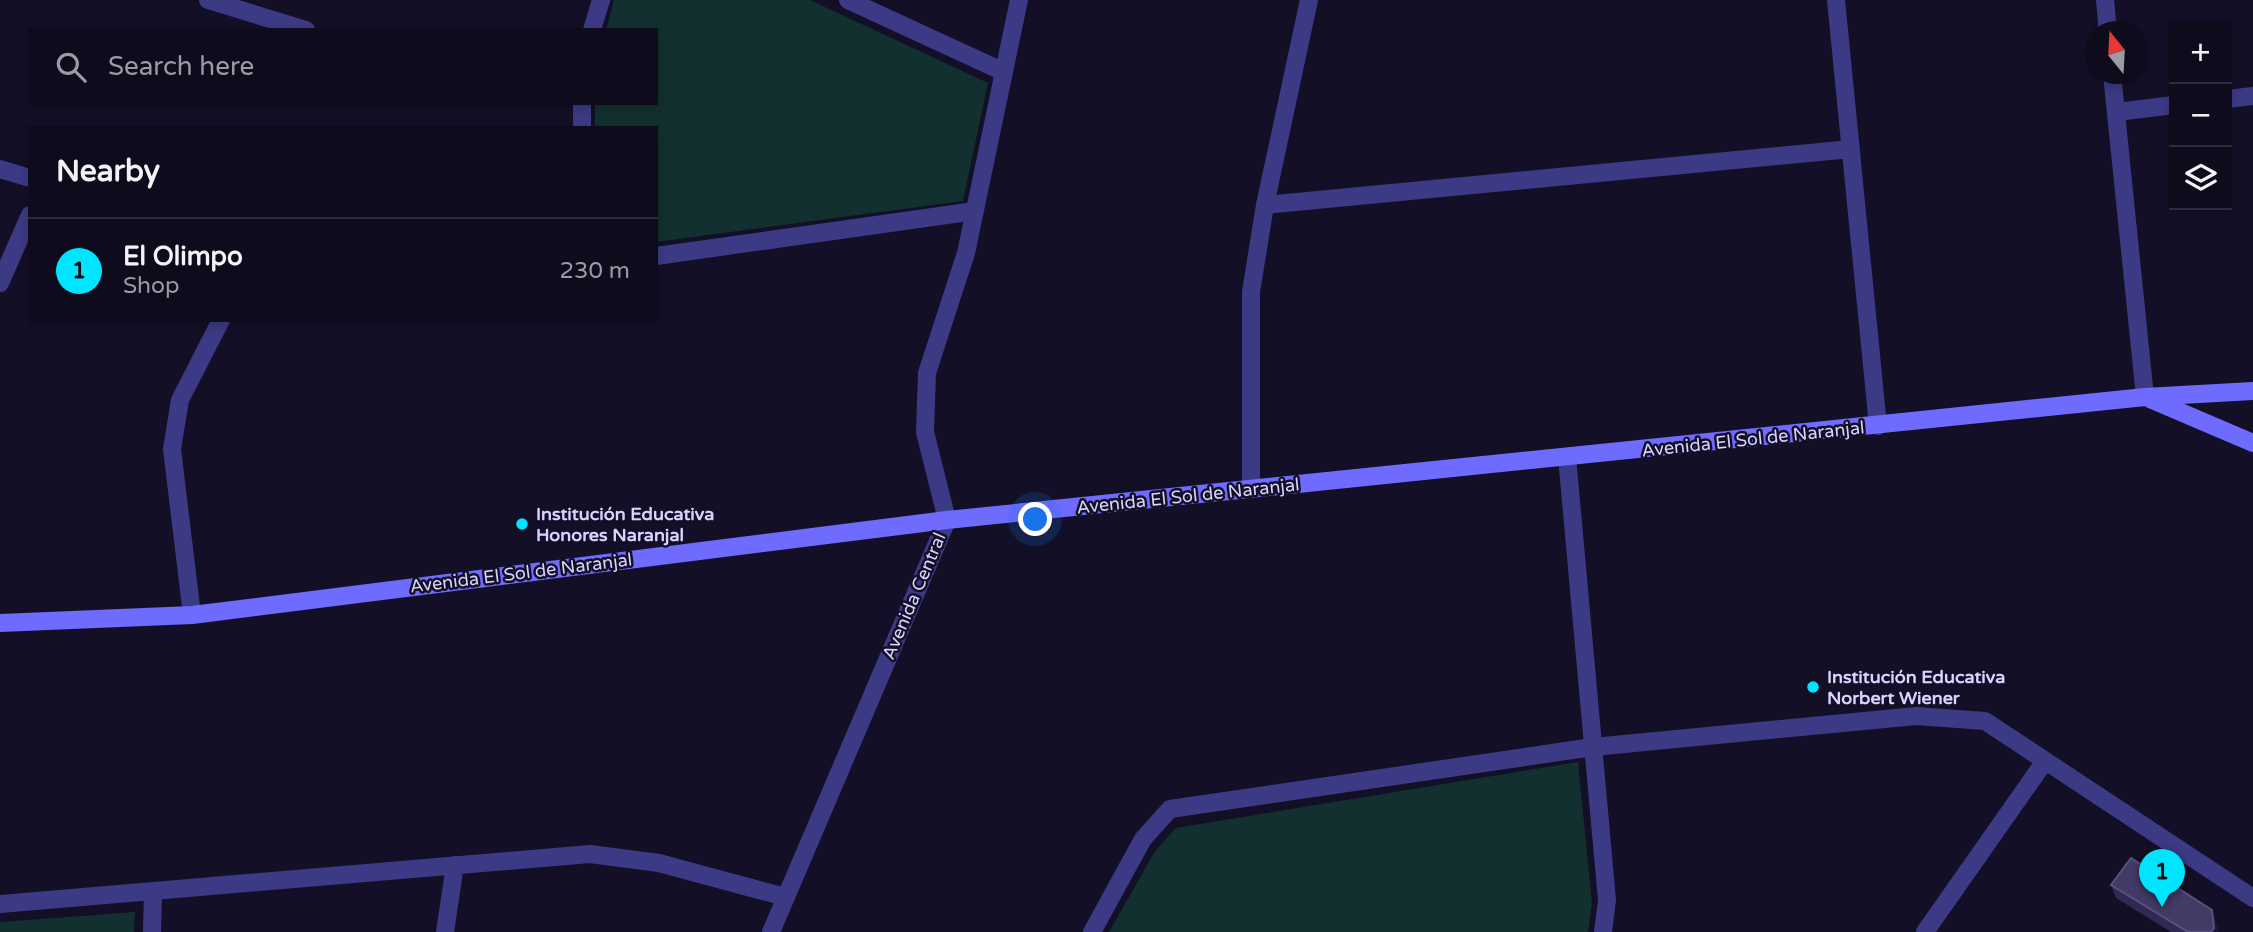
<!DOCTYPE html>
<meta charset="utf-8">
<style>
body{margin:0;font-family:"Varela Round",sans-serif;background:#171425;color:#f1f3f6}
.controls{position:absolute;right:21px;top:21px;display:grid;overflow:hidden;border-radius:0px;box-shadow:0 4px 10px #0003}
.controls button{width:63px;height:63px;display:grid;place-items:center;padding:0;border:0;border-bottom:2px solid #2e2b3b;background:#0e0b1c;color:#f1f3f6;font:35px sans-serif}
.compass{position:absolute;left:2085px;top:21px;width:63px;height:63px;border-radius:50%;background:#0e0b1c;box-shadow:0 4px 10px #0003;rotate:342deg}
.you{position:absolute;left:1036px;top:520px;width:24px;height:24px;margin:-18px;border:5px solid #fff;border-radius:50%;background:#1a73e8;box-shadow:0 0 0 10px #1a73e833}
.badge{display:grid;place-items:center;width:46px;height:46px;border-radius:50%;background:#00e5ff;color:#111;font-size:23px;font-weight:700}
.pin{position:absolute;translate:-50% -58px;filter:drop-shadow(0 2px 4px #0008)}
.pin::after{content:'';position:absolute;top:37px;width:24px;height:21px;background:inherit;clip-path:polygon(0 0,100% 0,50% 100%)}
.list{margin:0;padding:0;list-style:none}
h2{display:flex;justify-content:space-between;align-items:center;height:91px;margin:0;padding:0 28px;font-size:30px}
h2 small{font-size:23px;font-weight:400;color:#9b9ba3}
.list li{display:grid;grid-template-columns:46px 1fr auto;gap:21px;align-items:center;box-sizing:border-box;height:105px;padding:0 28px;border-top:2px solid #2e2b3b}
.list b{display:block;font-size:26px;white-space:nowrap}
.list p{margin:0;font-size:23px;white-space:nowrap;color:#9b9ba3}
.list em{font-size:23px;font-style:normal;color:#9b9ba3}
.icon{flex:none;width:38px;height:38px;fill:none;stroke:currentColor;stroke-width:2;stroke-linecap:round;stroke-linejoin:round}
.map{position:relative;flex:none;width:2253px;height:932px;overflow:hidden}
.search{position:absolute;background:#0e0b1c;box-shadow:0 4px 10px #0003;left:28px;top:28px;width:630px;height:77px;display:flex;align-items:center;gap:18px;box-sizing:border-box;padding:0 24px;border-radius:0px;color:#9b9ba3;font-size:26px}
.panel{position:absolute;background:#0e0b1c;box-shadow:0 4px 10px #0003;left:28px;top:126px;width:630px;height:196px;border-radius:0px}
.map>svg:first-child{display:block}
</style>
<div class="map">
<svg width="2253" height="932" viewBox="0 0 2253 932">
<rect width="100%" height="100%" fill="#130f26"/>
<path fill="#12302f" d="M 614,0 L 810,0 L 988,83 L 963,201 L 656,242 L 656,128 L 595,128 L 595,103 L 656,103 L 656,30 L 606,30 Z
M 1578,762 L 1592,903 L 1588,932 L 1109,932 L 1155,851 L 1176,828 Z
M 135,912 L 134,932 L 0,932 L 0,922 Z"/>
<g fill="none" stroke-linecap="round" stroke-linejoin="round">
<path stroke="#3d3a85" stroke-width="18" d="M 208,0 L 306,30
M 848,0 L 1004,72
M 1836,0 L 1878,426
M 2105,0 L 2108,32
M 592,30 L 601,0
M 2112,74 L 2145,397
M 2227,99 L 2253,96
M 582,103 L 582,128
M 2117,112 L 2174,105
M 0,169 L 30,178
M 1265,205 L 1851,149
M 656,256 L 975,211
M 0,283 L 30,215
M 1567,457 L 1607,900 L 1603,932
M 1251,489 L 1251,292 L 1265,205 L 1309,0
M 192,615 L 172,449 L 180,400 L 221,320
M 0,904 L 590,854 L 659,863 L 785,897
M 152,932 L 153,891
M 445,932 L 455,865
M 771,932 L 947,520 L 925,432 L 927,373 L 966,253 L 1019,0
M 1092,932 L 1143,839 L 1170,809 L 1593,747 L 1916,716 L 1985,721 L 2253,898
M 1925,932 L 2045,761"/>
<path stroke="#6f6bff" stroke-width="18" d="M 2150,399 L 2253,443
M 0,623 L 192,615 L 947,520 L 2145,397 L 2253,391"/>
</g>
<path fill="#312854" d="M 2111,885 L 2217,924 L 2218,932 L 2171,932 L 2116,898 Z"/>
<path fill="#1d163a" d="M 2212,910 L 2217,924 L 2218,932 L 2211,932 Z"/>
<path fill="#433a66" stroke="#5a527e" stroke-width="2" d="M 2131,858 L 2212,910 L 2214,928 L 2211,932 L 2188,932 L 2111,885 Z"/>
<g fill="#00e5ff" stroke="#130f26" stroke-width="2.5">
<circle cx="522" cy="524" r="7"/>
<circle cx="1813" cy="687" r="7"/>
</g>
<g text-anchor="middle" stroke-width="5" stroke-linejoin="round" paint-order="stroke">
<g font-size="18" fill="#d9d4ff" stroke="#130f26">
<text transform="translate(1753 439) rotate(-6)" y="6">Avenida El Sol de Naranjal</text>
<text transform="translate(1188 496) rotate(-6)" y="6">Avenida El Sol de Naranjal</text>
<text transform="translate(521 573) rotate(-7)" y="6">Avenida El Sol de Naranjal</text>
<text transform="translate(914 596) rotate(-67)" y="6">Avenida Central</text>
</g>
<g font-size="18" font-weight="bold" fill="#d9d4ff" stroke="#130f26" text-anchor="start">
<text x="536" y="520">Institución Educativa<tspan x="536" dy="21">Honores Naranjal</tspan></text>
<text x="1827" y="683">Institución Educativa<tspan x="1827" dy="21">Norbert Wiener</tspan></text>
</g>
</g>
</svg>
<div class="controls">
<button>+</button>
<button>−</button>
<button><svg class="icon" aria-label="layers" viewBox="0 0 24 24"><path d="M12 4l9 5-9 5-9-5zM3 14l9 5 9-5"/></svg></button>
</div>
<svg class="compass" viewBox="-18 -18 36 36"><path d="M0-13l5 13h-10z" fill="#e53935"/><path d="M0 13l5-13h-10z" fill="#9b9ba3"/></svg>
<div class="you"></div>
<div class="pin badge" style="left:2162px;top:907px">1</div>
<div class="search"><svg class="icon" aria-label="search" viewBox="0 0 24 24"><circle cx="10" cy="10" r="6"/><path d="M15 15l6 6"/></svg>Search here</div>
<section class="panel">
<h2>Nearby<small></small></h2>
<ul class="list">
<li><span class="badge">1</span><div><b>El Olimpo</b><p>Shop</p></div><em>230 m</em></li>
</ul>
</section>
</div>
